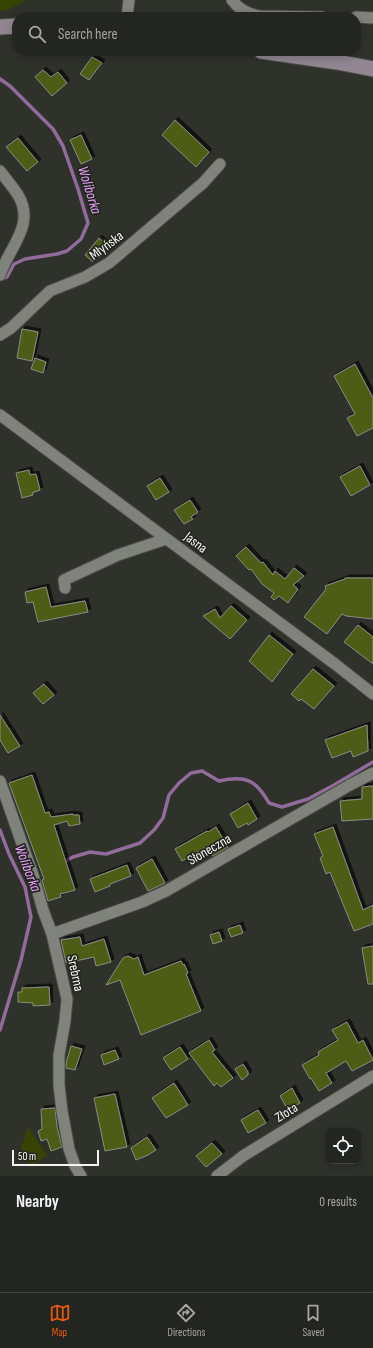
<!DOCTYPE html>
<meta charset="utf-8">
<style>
body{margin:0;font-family:"Sofia Sans Condensed",sans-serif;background:#2b2d29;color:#f1f3f6}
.controls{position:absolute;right:12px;bottom:12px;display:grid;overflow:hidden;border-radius:8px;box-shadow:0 2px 10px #0003}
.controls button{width:36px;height:36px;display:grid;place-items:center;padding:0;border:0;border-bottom:1px solid #40423e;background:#232520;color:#f1f3f6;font:20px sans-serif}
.scale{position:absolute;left:12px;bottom:10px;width:87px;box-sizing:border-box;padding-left:4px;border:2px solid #f4f5f1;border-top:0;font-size:11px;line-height:14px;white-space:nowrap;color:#f4f5f1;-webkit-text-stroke:3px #252721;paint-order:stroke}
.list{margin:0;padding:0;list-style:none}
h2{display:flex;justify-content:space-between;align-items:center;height:52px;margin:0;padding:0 16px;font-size:17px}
h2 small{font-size:13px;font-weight:400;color:#a3a5a5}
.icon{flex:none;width:22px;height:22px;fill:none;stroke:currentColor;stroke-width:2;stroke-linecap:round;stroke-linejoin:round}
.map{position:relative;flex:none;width:373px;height:1176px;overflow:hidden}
.search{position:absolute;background:#232520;box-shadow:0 2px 10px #0003;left:12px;right:12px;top:12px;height:44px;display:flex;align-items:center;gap:10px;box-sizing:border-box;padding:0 14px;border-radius:16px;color:#a3a5a5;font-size:15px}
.sheet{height:116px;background:#232520}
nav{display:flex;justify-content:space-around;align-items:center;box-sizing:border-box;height:56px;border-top:1px solid #40423e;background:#232520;font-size:11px;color:#a3a5a5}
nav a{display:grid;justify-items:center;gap:2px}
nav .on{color:#ea580c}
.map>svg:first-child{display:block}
</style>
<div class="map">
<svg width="373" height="1176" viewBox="0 0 373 1176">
<defs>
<filter id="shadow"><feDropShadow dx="3" dy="-3" stdDeviation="0" flood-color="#0009"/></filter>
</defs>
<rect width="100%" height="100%" fill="#2f312b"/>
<path fill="#374400" d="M 0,0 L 26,0 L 6,11 L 0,11 Z
M 28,1127 L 47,1155 L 31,1166 L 20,1151 Z"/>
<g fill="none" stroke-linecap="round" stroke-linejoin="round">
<path stroke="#916b9a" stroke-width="3.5" d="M 0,79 L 10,86 L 53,129 L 63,146 L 78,189 L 88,223 L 81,239 L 67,251 L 57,254 L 25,259 L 14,264 L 7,277 L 1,279
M 0,830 L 9,854 L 25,887 L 31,917 L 21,960 L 0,1030
M 62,863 L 73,857 L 90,852 L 106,854 L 140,843 L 154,830 L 163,818 L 169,795 L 179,783 L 191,773 L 202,771 L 219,781 C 246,775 256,780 269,803 L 282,807 L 308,799 L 334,785 L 373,762"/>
</g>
<path fill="#4e5d12" stroke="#8a8c85" filter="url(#shadow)" d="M 92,57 L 102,63 L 89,80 L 80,74 Z
M 43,70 L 51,77 L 58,72 L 67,83 L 52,96 L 35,77 Z
M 175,120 L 209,152 L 196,167 L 162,135 Z
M 81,135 L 92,159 L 81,164 L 70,140 Z
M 18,138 L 38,162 L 27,171 L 6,147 Z
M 99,238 L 106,244 L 93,262 L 85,255 Z
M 22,329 L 38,332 L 32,361 L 17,358 Z
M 35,358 L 46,362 L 43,373 L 31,369 Z
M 355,364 L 373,398 L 373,428 L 357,436 L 347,418 L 355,414 L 334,376 Z
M 360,466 L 370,485 L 351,496 L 340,477 Z
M 29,470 L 30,475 L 36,474 L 40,490 L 32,493 L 33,495 L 22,498 L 16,473 Z
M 160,478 L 169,492 L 156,500 L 147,486 Z
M 190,500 L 198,512 L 191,517 L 193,519 L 184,524 L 174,510 Z
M 246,547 L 261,563 L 263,562 L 273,575 L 275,571 L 285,579 L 294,568 L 304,576 L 293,585 L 298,589 L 288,603 L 279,596 L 274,600 L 271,597 L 274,593 L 262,584 L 251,569 L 249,570 L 236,556 Z
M 345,578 L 373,578 L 373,619 L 346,616 L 342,614 L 327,634 L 304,617 L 326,589 L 325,586 L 345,579 Z
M 46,587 L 51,607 L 85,601 L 88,612 L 38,622 L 33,602 L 27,603 L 25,592 Z
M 231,606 L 247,620 L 230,639 L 203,616 L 215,609 L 220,618 Z
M 358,625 L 373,637 L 373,664 L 344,642 Z
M 269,635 L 293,654 L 272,682 L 249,661 Z
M 313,669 L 334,686 L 314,709 L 301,699 L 299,701 L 291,694 Z
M 44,684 L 54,695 L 43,704 L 33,693 Z
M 0,715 L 20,746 L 8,753 L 0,740 Z
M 367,725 L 368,751 L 353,757 L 351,751 L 332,758 L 325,740 Z
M 32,775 L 45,813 L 49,812 L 51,817 L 73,814 L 73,815 L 79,815 L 80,824 L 69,826 L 67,821 L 54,825 L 75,890 L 60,894 L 61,897 L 48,901 L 42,880 L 44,879 L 9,783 Z
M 373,786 L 373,819 L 342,821 L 340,801 L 362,799 L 362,787 Z
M 248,803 L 257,819 L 248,825 L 247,823 L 238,828 L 230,814 Z
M 216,827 L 228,847 L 213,856 L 208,846 L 182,861 L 175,849 L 207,831 L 208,832 Z
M 333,827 L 363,910 L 373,905 L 373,924 L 354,931 L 330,872 L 326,874 L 320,858 L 323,856 L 314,834 Z
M 152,859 L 165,883 L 148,891 L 136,868 Z
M 127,865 L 131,876 L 110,884 L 110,886 L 95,892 L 90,879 Z
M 240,925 L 243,933 L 231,937 L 228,929 Z
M 219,932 L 222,941 L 213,944 L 210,935 Z
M 80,937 L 82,946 L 104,939 L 111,962 L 96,966 L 94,957 L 66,963 L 61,940 Z
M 373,946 L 373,984 L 368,984 L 362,948 Z
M 128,956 L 134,959 L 138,957 L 144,975 L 181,961 L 183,965 L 184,964 L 188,973 L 186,974 L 201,1011 L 141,1035 L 120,980 L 106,985 L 123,958 Z
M 49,987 L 50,1005 L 33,1006 L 33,1003 L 18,1002 L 18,992 L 22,992 L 22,988 Z
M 347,1022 L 358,1043 L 363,1040 L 373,1060 L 352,1071 L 346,1061 L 326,1073 L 332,1083 L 319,1091 L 311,1078 L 310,1079 L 302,1065 L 319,1055 L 318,1052 L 338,1040 L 332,1030 Z
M 209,1040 L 215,1050 L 212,1052 L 233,1078 L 221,1087 L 217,1083 L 214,1086 L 189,1053 Z
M 71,1046 L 82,1049 L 75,1070 L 66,1068 L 66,1063 Z
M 180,1047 L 188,1059 L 171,1070 L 163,1058 Z
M 115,1050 L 119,1059 L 104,1065 L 101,1055 Z
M 243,1064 L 248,1072 L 248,1075 L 242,1080 L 235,1069 Z
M 174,1083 L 188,1105 L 166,1118 L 152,1098 Z
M 292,1088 L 300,1103 L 288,1110 L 280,1096 Z
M 115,1094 L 127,1147 L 105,1151 L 94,1098 Z
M 55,1108 L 57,1127 L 62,1147 L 51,1151 L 47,1139 L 41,1141 L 38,1131 L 42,1129 L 41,1109 Z
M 258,1110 L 266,1123 L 248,1133 L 241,1120 Z
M 147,1137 L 156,1150 L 148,1155 L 136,1160 L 131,1148 Z
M 212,1143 L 222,1154 L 206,1167 L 196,1156 Z"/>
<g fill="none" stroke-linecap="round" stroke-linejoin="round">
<g stroke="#4c4e48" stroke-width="13">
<path id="minor" d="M 232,0 C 239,10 248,14 260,16 L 322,17
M 127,17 L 129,0
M 356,17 L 373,18
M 0,171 C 6,179 13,187 18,195 C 36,225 9,247 0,275
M 0,335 L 11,328 L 50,291 L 85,277 L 109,263 L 203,183 L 220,164
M 0,415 L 335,664 L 373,694
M 65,588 L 64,580 L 118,555 L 166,539
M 0,781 L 33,875 L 43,910 L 52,934 L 67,999 L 65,1021 L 59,1055 L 59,1085 L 62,1111 L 69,1149 L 75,1166 L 81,1176
M 52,934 L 142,902 L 166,891 L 348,786 L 373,773
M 217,1176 L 243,1156 L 373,1076"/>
</g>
<g stroke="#4c4e48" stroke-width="17">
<path id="secondary" d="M 0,27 L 17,26
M 261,51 L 337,62 L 373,69"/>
</g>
<use href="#minor" stroke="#80837c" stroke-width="11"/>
<use href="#secondary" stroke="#918692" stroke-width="15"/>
</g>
<g text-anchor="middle" stroke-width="3.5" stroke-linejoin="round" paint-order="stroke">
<g font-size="14" fill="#f4f5f1" stroke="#252721">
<text transform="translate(106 245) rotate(-37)" y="5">Młyńska</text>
<text transform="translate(196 542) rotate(37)" y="5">Jasna</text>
<text transform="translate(209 849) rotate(-30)" y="5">Słoneczna</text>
<text transform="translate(76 973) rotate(78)" y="5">Srebrna</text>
<text transform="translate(286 1112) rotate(-32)" y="5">Złota</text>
</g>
<g font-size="15" font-style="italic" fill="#ea9efe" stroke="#252721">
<text transform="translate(90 190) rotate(73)" y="5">Woliborka</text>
<text transform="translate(28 868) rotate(69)" y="5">Woliborka</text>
</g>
</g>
</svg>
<div class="controls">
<button><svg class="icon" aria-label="locate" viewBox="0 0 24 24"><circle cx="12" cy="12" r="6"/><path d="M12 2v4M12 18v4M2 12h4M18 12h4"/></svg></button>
</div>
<div class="scale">50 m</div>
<div class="search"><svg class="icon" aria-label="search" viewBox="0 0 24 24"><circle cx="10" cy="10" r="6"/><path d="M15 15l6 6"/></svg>Search here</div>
</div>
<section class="sheet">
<h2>Nearby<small>0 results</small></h2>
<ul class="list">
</ul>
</section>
<nav>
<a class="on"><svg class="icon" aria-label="map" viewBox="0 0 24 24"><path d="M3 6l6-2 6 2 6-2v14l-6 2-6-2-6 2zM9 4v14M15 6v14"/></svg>Map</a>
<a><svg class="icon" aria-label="directions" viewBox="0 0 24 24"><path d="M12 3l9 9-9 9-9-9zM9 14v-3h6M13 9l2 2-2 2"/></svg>Directions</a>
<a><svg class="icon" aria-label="saved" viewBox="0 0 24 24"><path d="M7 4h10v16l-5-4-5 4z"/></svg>Saved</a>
</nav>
